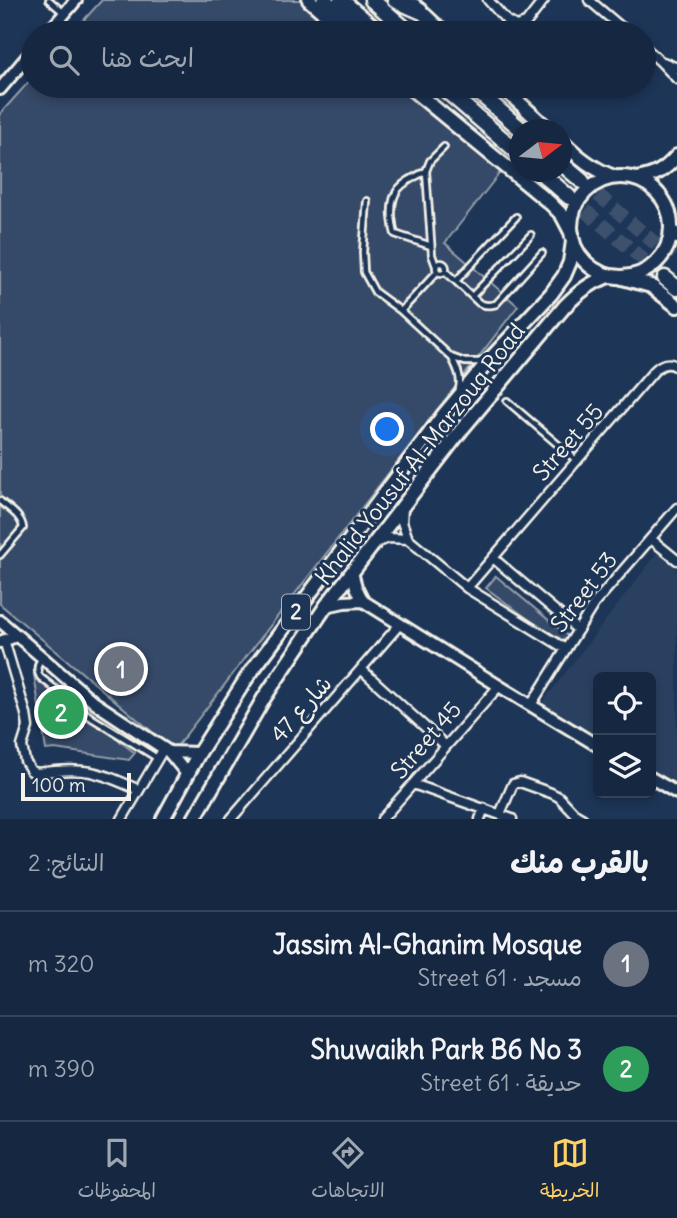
<!DOCTYPE html>
<html lang="ar">
<meta charset="utf-8">
<style>
body{margin:0;font-family:Delius,"Playpen Sans Arabic",sans-serif;background:#1f3048;color:#f1f3f6;direction:rtl}
.controls{position:absolute;right:21px;bottom:21px;display:grid;overflow:hidden;border-radius:10px;box-shadow:0 4px 10px #0003}
.controls button{width:63px;height:63px;display:grid;place-items:center;padding:0;border:0;border-bottom:2px solid #35445a;background:#162841;color:#f1f3f6;font:35px sans-serif}
.compass{position:absolute;left:509px;top:119px;width:63px;height:63px;border-radius:50%;background:#162841;box-shadow:0 4px 10px #0003;rotate:74deg}
.scale{position:absolute;left:21px;bottom:18px;width:110px;box-sizing:border-box;padding-left:7px;border:4px solid #f4f1e8;border-top:0;font-size:19px;line-height:24px;white-space:nowrap;color:#f4f1e8;-webkit-text-stroke:5px #1d3557;paint-order:stroke}
.you{position:absolute;left:388px;top:430px;width:24px;height:24px;margin:-18px;border:5px solid #fff;border-radius:50%;background:#1a73e8;box-shadow:0 0 0 10px #1a73e833}
.badge{display:grid;place-items:center;width:46px;height:46px;border-radius:50%;background:#ffd166;color:#fff;font-size:23px;font-weight:700}
.pin{position:absolute;translate:-50% -50%;border:4px solid #fff;box-shadow:0 2px 7px #0006}
.list{margin:0;padding:0;list-style:none}
h2{display:flex;justify-content:space-between;align-items:center;height:91px;margin:0;padding:0 28px;font-size:30px}
h2 small{font-size:23px;font-weight:400;color:#9ea6b1}
.list li{display:grid;grid-template-columns:46px 1fr auto;gap:21px;align-items:center;box-sizing:border-box;height:105px;padding:0 28px;border-top:2px solid #35445a}
.list b{display:block;font-size:26px;white-space:nowrap}
.list p{margin:0;font-size:23px;white-space:nowrap;color:#9ea6b1}
.list em{font-size:23px;font-style:normal;color:#9ea6b1}
.icon{flex:none;width:38px;height:38px;fill:none;stroke:currentColor;stroke-width:2;stroke-linecap:round;stroke-linejoin:round}
.map{position:relative;flex:none;width:677px;height:819px;overflow:hidden;direction:ltr}
.search{position:absolute;background:#162841;box-shadow:0 4px 10px #0003;left:21px;right:21px;top:21px;height:77px;display:flex;align-items:center;gap:18px;box-sizing:border-box;padding:0 24px;border-radius:38px;color:#9ea6b1;font-size:26px}
.sheet{height:301px;background:#162841}
nav{display:flex;justify-content:space-around;align-items:center;box-sizing:border-box;height:98px;border-top:2px solid #35445a;background:#162841;font-size:19px;color:#9ea6b1}
nav a{display:grid;justify-items:center;gap:4px}
nav .on{color:#ffd166}
.map>svg:first-child{display:block}
</style>
<div class="map">
<svg width="677" height="819" viewBox="0 0 677 819">
<rect width="100%" height="100%" fill="#1d3557"/>
<filter id="ink" filterUnits="userSpaceOnUse"><feTurbulence type="fractalNoise" baseFrequency=".0143" numOctaves="2"/><feDisplacementMap in="SourceGraphic" scale="14" xChannelSelector="R" yChannelSelector="G"/><feConvolveMatrix kernelMatrix="1 2 1 2 8 2 1 2 1" color-interpolation-filters="sRGB"/></filter>
<g filter="url(#ink)">
<path fill="#2a4060" d="M 658,552 L 677,569 L 677,790 L 651,774 L 651,677 L 598,677 L 598,743 L 539,707 Z"/>
<path fill="#354a67" stroke="#949ea8" stroke-width="2" d="M 102,0 L 319,0 L 356,33 L 72,33 Z
M 33,77 L 33,86 L 416,86 L 506,165 L 445,243 L 518,306 L 174,750 L 0,604 L 0,114 Z
M 496,576 L 570,638 L 565,646 L 486,588 Z
M 34,675 L 135,753 L 129,760 L 55,749 L 46,750 Z"/>
<g fill="none" stroke-linecap="round" stroke-linejoin="round">
<path stroke="#3d516d" stroke-width="14" stroke-dasharray="14 7" stroke-linecap="butt" d="M 582,181 L 677,262
M 569,197 L 665,278"/>
<g stroke="#f4f1e8" stroke-width="10">
<path id="service" d="M 49,0 L 64,13
M 426,171 C 403,183 390,188 392,217 C 393,223 393,228 395,234 L 431,246
M 367,201 L 363,252 L 364,272 L 375,292 L 401,311 L 451,357 L 465,362 L 479,362 L 483,360
M436 268a5 5 0 1 1 10 0a5 5 0 1 1-10 0Z
M 436,266 L 432,255 L 426,171 L 430,161 L 444,147
M 445,271 L 479,303 C 485,306 490,306 496,304 L 542,253
M 456,281 L 516,217
M 472,296 L 531,235
M 401,311 L 437,272
M 452,358 C 457,368 462,378 459,389
M 507,401 L 576,460
M 0,501 C 9,509 22,516 23,528 L 0,555
M 41,659 C 37,665 36,670 40,677 L 92,718 L 157,758"/>
</g>
<g stroke="#f4f1e8" stroke-width="13">
<path id="minor" d="M 488,0 L 507,21 L 516,26 L 526,23 L 544,0
M 589,0 L 628,33
M 644,47 L 660,61 L 677,79
M 663,62 L 677,68
M 403,508 L 402,522 L 408,539 L 467,588 L 566,649
M 651,539 L 677,560
M 378,542 L 389,538 L 408,539
M 493,558 L 578,630
M 467,588 L 654,371 C 661,364 669,361 677,367
M 4,640 L 26,714 L 28,727 L 22,746 L 25,761 L 31,771 L 37,773 C 84,766 97,771 139,790
M 361,669 L 446,746
M 531,705 L 594,604 L 677,508
M 413,784 L 512,819
M 500,814 L 513,784 L 520,782 L 551,793 L 559,797 L 576,815 L 583,819
M 122,819 L 164,748
M 231,819 L 400,624
M 382,819 L 499,686
M 480,819 L 484,808"/>
</g>
<g stroke="#f4f1e8" stroke-width="16">
<path id="tertiary" d="M 48,33 L 76,0
M 0,89 L 33,50
M 352,572 L 356,587 L 363,601 L 499,686 L 598,746
M 326,606 L 344,602 L 363,601
M 0,621 L 95,703 L 169,752 L 187,774
M 0,642 L 16,636
M 169,752 L 199,753
M 651,778 L 677,793"/>
</g>
<g stroke="#f4f1e8" stroke-width="18">
<path id="secondary" d="M 309,0 L 347,33
M 414,5 L 444,33
M 408,86 L 550,203 L 562,215 L 572,234
M 501,86 L 549,130
M 562,141 C 578,157 593,169 614,177
M 671,229 L 677,237
M 619,277 L 651,286 L 677,306"/>
</g>
<g stroke="#f4f1e8" stroke-width="18">
<path id="primary" d="M571 227a50 50 0 1 1 100 0a50 50 0 1 1-100 0Z
M 636,179 C 655,176 665,170 677,156
M 163,819 L 199,753 L 248,676 L 444,414 L 492,357 L 551,294 L 564,276 L 570,262 L 573,241
M 194,819 L 264,698 L 326,606 L 462,429 L 565,306 C 579,292 590,283 608,276"/>
</g>
<g stroke="#f4f1e8" stroke-width="19">
<path id="trunk" d="M 324,0 L 361,33
M 341,0 L 380,33
M 372,0 L 410,33
M 395,0 L 420,11
M 441,86 L 520,154
M 471,86 L 522,130
M 562,164 L 582,181
M 540,172 L 569,197
M 665,278 L 677,288"/>
</g>
<use href="#service" stroke="#1d3557" stroke-width="4.5"/>
<use href="#minor" stroke="#1d3557" stroke-width="8"/>
<use href="#tertiary" stroke="#1d3557" stroke-width="10"/>
<use href="#secondary" stroke="#1d3557" stroke-width="12"/>
<use href="#primary" stroke="#1d3557" stroke-width="12"/>
<use href="#trunk" stroke="#1d3557" stroke-width="14"/>
</g>
</g>
<g text-anchor="middle" stroke-width="6" stroke-linejoin="round" paint-order="stroke">
<rect fill="#1d3557" stroke="#b4b9bc" stroke-width="2" x="282" y="594.5" width="28" height="35" rx="5"/>
<g font-size="21" font-weight="bold" fill="#f4f1e8">
<text x="296" y="619">2</text>
</g>
<g font-size="23" fill="#f4f1e8" stroke="#1d3557">
<text transform="translate(568 442) rotate(-49)" y="8">Street 55</text>
<text transform="translate(420 454) rotate(-52)" y="8">Khalid Yousuf Al-Marzouq Road</text>
<text transform="translate(584 592) rotate(-53)" y="8">Street 53</text>
<text transform="translate(301 709) rotate(-49)" y="8">شارع 47</text>
<text transform="translate(426 740) rotate(-49)" y="8">Street 45</text>
</g>
</g>
</svg>
<div class="controls">
<button><svg class="icon" aria-label="locate" viewBox="0 0 24 24"><circle cx="12" cy="12" r="6"/><path d="M12 2v4M12 18v4M2 12h4M18 12h4"/></svg></button>
<button><svg class="icon" aria-label="layers" viewBox="0 0 24 24"><path d="M12 4l9 5-9 5-9-5zM3 14l9 5 9-5"/></svg></button>
</div>
<svg class="compass" viewBox="-18 -18 36 36"><path d="M0-13l5 13h-10z" fill="#e53935"/><path d="M0 13l5-13h-10z" fill="#9ea6b1"/></svg>
<div class="scale">100 m</div>
<div class="you"></div>
<div class="pin badge" style="left:121px;top:669px;background:#6b7280">1</div>
<div class="pin badge" style="left:61px;top:712px;background:#2e9e5b">2</div>
<div class="search"><svg class="icon" aria-label="search" viewBox="0 0 24 24"><circle cx="10" cy="10" r="6"/><path d="M15 15l6 6"/></svg>ابحث هنا</div>
</div>
<section class="sheet">
<h2>بالقرب منك<small>النتائج: 2</small></h2>
<ul class="list">
<li><span class="badge" style="background:#6b7280">1</span><div><b>Jassim Al-Ghanim Mosque</b><p>مسجد · Street 61</p></div><em>320 m</em></li>
<li><span class="badge" style="background:#2e9e5b">2</span><div><b>Shuwaikh Park B6 No 3</b><p>حديقة · Street 61</p></div><em>390 m</em></li>
</ul>
</section>
<nav>
<a class="on"><svg class="icon" aria-label="map" viewBox="0 0 24 24"><path d="M3 6l6-2 6 2 6-2v14l-6 2-6-2-6 2zM9 4v14M15 6v14"/></svg>الخريطة</a>
<a><svg class="icon" aria-label="directions" viewBox="0 0 24 24"><path d="M12 3l9 9-9 9-9-9zM9 14v-3h6M13 9l2 2-2 2"/></svg>الاتجاهات</a>
<a><svg class="icon" aria-label="saved" viewBox="0 0 24 24"><path d="M7 4h10v16l-5-4-5 4z"/></svg>المحفوظات</a>
</nav>
